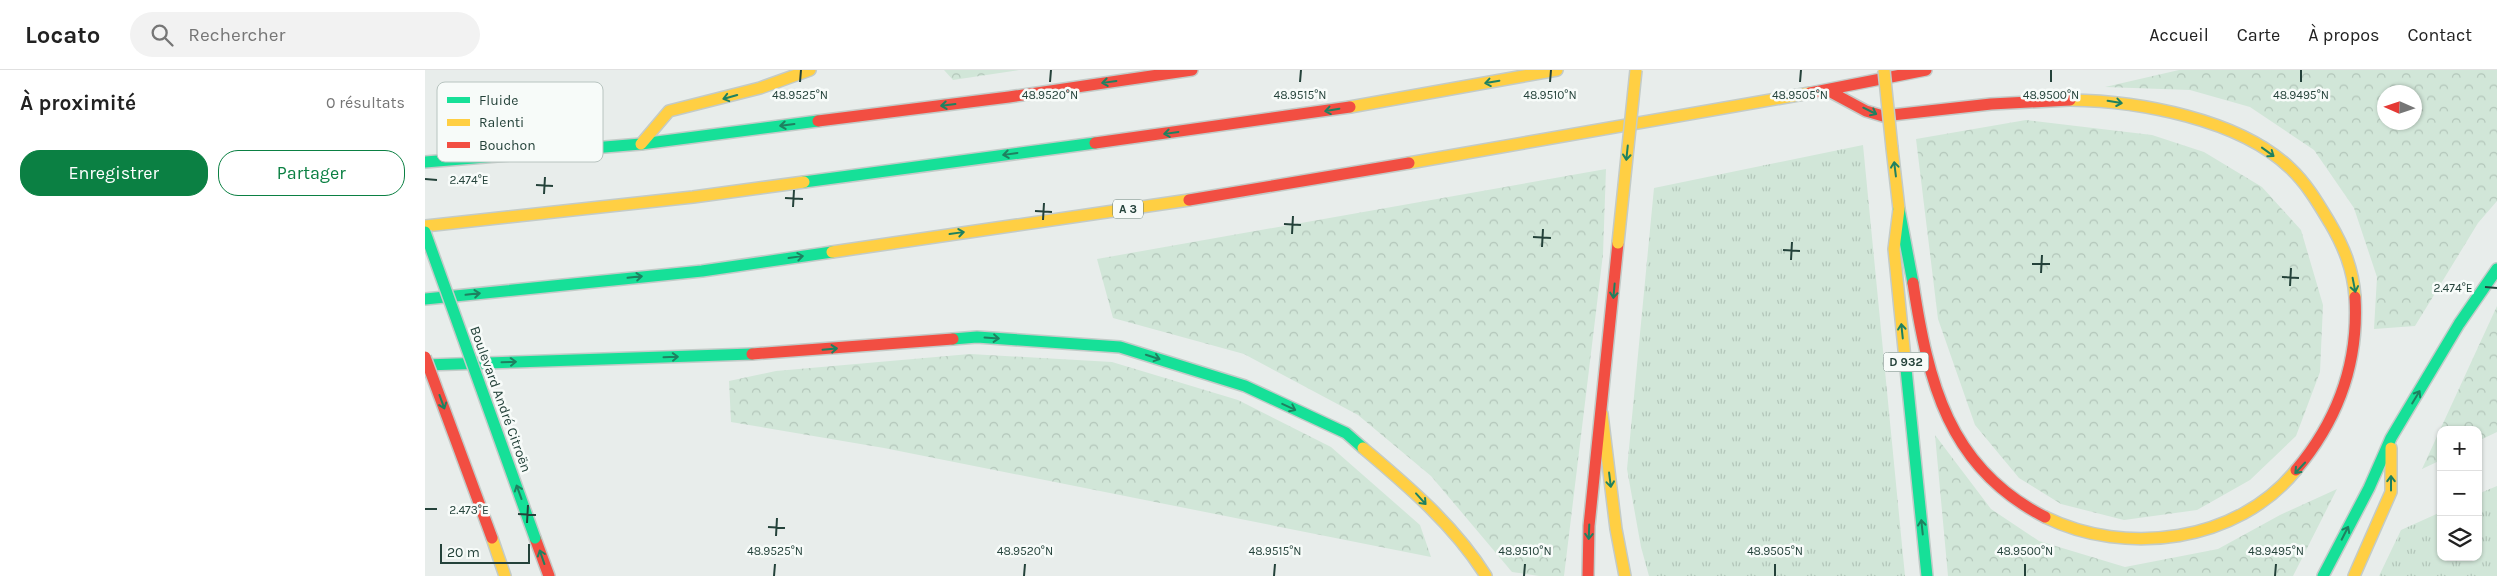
<!DOCTYPE html>
<html lang="fr">
<meta charset="utf-8">
<style>
body{margin:0;font-family:Karla,sans-serif;background:#f2f2f2;color:#222}
.controls{position:absolute;right:15px;bottom:15px;display:grid;overflow:hidden;border-radius:10px;box-shadow:0 1px 4px #0004}
.controls button{width:45px;height:45px;display:grid;place-items:center;padding:0;border:0;border-bottom:1px solid #e0e0e0;background:#fff;color:#222;font:25px sans-serif}
.compass{position:absolute;left:1952px;top:15px;width:45px;height:45px;border-radius:50%;background:#fff;box-shadow:0 1px 4px #0004;rotate:273deg}
.scale{position:absolute;left:15px;bottom:12px;width:90px;box-sizing:border-box;padding-left:5px;border:2px solid #24423a;border-top:0;font-size:14px;line-height:18px;white-space:nowrap;color:#24423a;-webkit-text-stroke:4px #f7fbf9;paint-order:stroke}
.list{margin:0;padding:0;list-style:none}
h2{display:flex;justify-content:space-between;align-items:center;height:65px;margin:0;padding:0 20px;font-size:21px}
h2 small{font-size:16px;font-weight:400;color:#767676}
.actions{display:flex;gap:10px;padding:15px 20px}
.actions a{flex:1;padding:11px 0;border:1px solid #0b8043;border-radius:20px;text-align:center;font-size:18px;color:#0b8043}
.actions .main{background:#0b8043;color:#fff}
.icon{flex:none;width:28px;height:28px;fill:none;stroke:currentColor;stroke-width:2;stroke-linecap:round;stroke-linejoin:round}
.map{position:relative;flex:none;width:2072px;height:506px;overflow:hidden}
header{display:flex;align-items:center;gap:30px;box-sizing:border-box;height:70px;padding:0 25px;background:#fff;border-bottom:1px solid #e0e0e0}
header strong{font-size:24px}
nav{display:flex;gap:28px;margin-inline-start:auto;font-size:18px}
.search{width:350px;height:45px;background:#f2f2f2;display:flex;align-items:center;gap:12px;box-sizing:border-box;padding:0 18px;border-radius:28px;color:#767676;font-size:19px}
main{display:flex}
aside{flex:1;background:#fff}
.map>svg:first-child{display:block}
</style>
<header>
<strong>Locato</strong>
<div class="search"><svg class="icon" aria-label="search" viewBox="0 0 24 24"><circle cx="10" cy="10" r="6"/><path d="M15 15l6 6"/></svg>Rechercher</div>
<nav><a>Accueil</a><a>Carte</a><a>À propos</a><a>Contact</a></nav>
</header>
<main>
<aside>
<h2>À proximité<small>0 résultats</small></h2>
<ul class="list">
</ul>
<div class="actions"><a class="main">Enregistrer</a><a>Partager</a></div>
</aside>
<div class="map">
<svg width="2072" height="506" viewBox="0 0 2072 506">
<defs>
<pattern id="grass-tufts" width="24" height="20" patternUnits="userSpaceOnUse" patternTransform="scale(1.25)"><rect width="24" height="20" fill="#d1e6d8"/><path d="M3 7l-1-3M5 7V3M7 7l1-3M15 17l-1-3M17 17v-4M19 17l1-3" fill="none" stroke="#b3c6ba"/></pattern>
<pattern id="forest-crowns" width="20" height="18" patternUnits="userSpaceOnUse" patternTransform="scale(1.25)"><rect width="20" height="18" fill="#d1e6d8"/><path d="M2 6a3 3 0 1 1 6 0M12 15a3 3 0 1 1 6 0" fill="none" stroke="#b3c6ba"/></pattern>
</defs>
<rect width="100%" height="100%" fill="#e8edeb"/>
<path fill="url(#grass-tufts)" d="M 1438,75 L 1480,506 L 1224,506 L 1216,477 L 1202,399 L 1229,118 Z
M 2072,416 L 2072,506 L 1954,506 L 1976,460 L 2016,442 L 2016,487 L 2053,487 L 2053,424 Z"/>
<path fill="url(#forest-crowns)" fill-rule="evenodd" d="M 519,0 L 594,0 L 528,10 Z
M 1754,0 L 2072,0 L 2072,131 L 2053,153 L 1990,256 L 1949,259 L 1952,207 L 1929,138 L 1889,80 L 1825,37 L 1765,20 L 1680,17 ZM 1960,22 L 1990,22 L 1990,52 L 1960,52 Z
M 1601,50 L 1727,65 L 1779,82 L 1837,117 L 1876,160 L 1898,235 L 1895,302 L 1871,366 L 1825,410 L 1772,440 L 1699,450 L 1636,434 L 1594,408 L 1550,355 L 1513,249 L 1491,69 Z
M 1181,99 L 1178,184 L 1139,506 L 1114,506 L 1087,502 L 1006,406 L 933,345 L 819,284 L 688,248 L 672,189 Z
M 2072,236 L 2072,362 L 2053,371 L 2053,360 L 2016,360 L 2016,390 L 1997,399 Z
M 545,284 L 687,292 L 813,330 L 906,377 L 995,455 L 1006,487 L 459,378 L 306,352 L 304,311 L 351,301 Z
M 1510,365 L 1566,439 L 1614,471 L 1700,497 L 1793,479 L 1855,445 L 1912,419 L 1868,506 L 1523,506 Z"/>
<g fill="none" stroke-linecap="round" stroke-linejoin="round">
<g stroke="#c3cbc8" stroke-width="14">
<path id="fast" d="M 0,92 L 216,74 L 393,51
M 379,112 L 670,73
M 1474,139 L 1488,213
M 0,229 L 277,201 L 407,182
M 528,269 L 552,267 L 695,277 L 820,316 L 921,363 L 938,378
M 1480,289 L 1502,506
M 0,295 L 327,284
M 1898,506 L 1944,418 L 1966,368 L 2034,254 L 2072,199"/>
</g>
<g stroke="#c3cbc8" stroke-width="14">
<path id="slow" d="M 1645,30 C 1714,31 1814,49 1865,98 C 1882,114 1893,133 1905,153 C 1919,177 1928,199 1930,227
M 925,37 L 1132,0
M 216,74 L 244,41 L 335,18 L 385,0
M 1467,78 L 1474,139 L 1469,179 L 1480,289
M 984,93 L 1385,23
M 0,156 L 268,127 L 379,112
M 407,182 L 764,130
M 1177,344 L 1191,459 L 1200,506
M 938,378 C 983,416 1030,456 1061,506
M 1620,447 C 1701,487 1813,472 1871,400
M 67,468 L 80,506
M 1929,506 L 1966,422 L 1966,378"/>
</g>
<g stroke="#c3cbc8" stroke-width="14">
<path id="jam" d="M 1402,20 L 1441,41 L 1458,46 L 1566,34 L 1645,30
M 1385,23 L 1501,0
M 393,51 L 584,27 L 767,0
M 670,73 L 925,37
M 764,130 L 984,93
M 1488,213 C 1503,311 1523,398 1620,447
M 327,284 L 528,269
M 1871,400 C 1913,350 1934,294 1930,227
M 110,468 L 124,506
M 1163,506 L 1164,456 L 1193,173"/>
</g>
<use href="#fast" stroke="#16e098" stroke-width="11"/>
<use href="#slow" stroke="#ffcf43" stroke-width="11"/>
<use href="#jam" stroke="#f24e42" stroke-width="11"/>
<g stroke="#c3cbc8" stroke-width="14" stroke-linecap="butt">
<path id="fast-bridge" d="M 0,162 L 110,468"/>
</g>
<g stroke="#c3cbc8" stroke-width="14" stroke-linecap="butt">
<path id="slow-bridge" d="M 1459,0 L 1467,78
M 1193,173 L 1211,0"/>
</g>
<g stroke="#c3cbc8" stroke-width="14" stroke-linecap="butt">
<path id="jam-bridge" d="M 0,287 L 67,468"/>
</g>
<use href="#fast-bridge" stroke="#16e098" stroke-width="11"/>
<use href="#slow-bridge" stroke="#ffcf43" stroke-width="11"/>
<use href="#jam-bridge" stroke="#f24e42" stroke-width="11"/>
</g>
<defs><path id="oneway-shaft" d="M-6 0H5M1.5-3L5.5 0L1.5 3" fill="none" stroke-width="1.6" stroke-linecap="round" stroke-linejoin="round" transform="scale(1.25)"/></defs>
<g stroke="#1e8160">
<use href="#oneway-shaft" transform="translate(684 12) rotate(172)"/>
<use href="#oneway-shaft" transform="translate(1067 12) rotate(170)"/>
<use href="#oneway-shaft" transform="translate(305 27) rotate(164)"/>
<use href="#oneway-shaft" transform="translate(1690 32) rotate(9)"/>
<use href="#oneway-shaft" transform="translate(523 35) rotate(173)"/>
<use href="#oneway-shaft" transform="translate(907 40) rotate(170)"/>
<use href="#oneway-shaft" transform="translate(1445 41) rotate(26)"/>
<use href="#oneway-shaft" transform="translate(362 55) rotate(173)"/>
<use href="#oneway-shaft" transform="translate(746 63) rotate(172)"/>
<use href="#oneway-shaft" transform="translate(1843 82) rotate(36)"/>
<use href="#oneway-shaft" transform="translate(1202 83) rotate(96)"/>
<use href="#oneway-shaft" transform="translate(585 84) rotate(172)"/>
<use href="#oneway-shaft" transform="translate(1470 99) rotate(-97)"/>
<use href="#oneway-shaft" transform="translate(532 163) rotate(-8)"/>
<use href="#oneway-shaft" transform="translate(371 187) rotate(-8)"/>
<use href="#oneway-shaft" transform="translate(210 207) rotate(-6)"/>
<use href="#oneway-shaft" transform="translate(1929 215) rotate(79)"/>
<use href="#oneway-shaft" transform="translate(1189 221) rotate(95)"/>
<use href="#oneway-shaft" transform="translate(48 224) rotate(-6)"/>
<use href="#oneway-shaft" transform="translate(1477 261) rotate(-96)"/>
<use href="#oneway-shaft" transform="translate(567 268) rotate(4)"/>
<use href="#oneway-shaft" transform="translate(405 279) rotate(-5)"/>
<use href="#oneway-shaft" transform="translate(246 287) rotate(-2)"/>
<use href="#oneway-shaft" transform="translate(728 287) rotate(18)"/>
<use href="#oneway-shaft" transform="translate(84 292) rotate(-2)"/>
<use href="#oneway-shaft" transform="translate(1991 327) rotate(-59)"/>
<use href="#oneway-shaft" transform="translate(17 332) rotate(70)"/>
<use href="#oneway-shaft" transform="translate(864 337) rotate(25)"/>
<use href="#oneway-shaft" transform="translate(1875 398) rotate(133)"/>
<use href="#oneway-shaft" transform="translate(1185 410) rotate(83)"/>
<use href="#oneway-shaft" transform="translate(1966 413) rotate(-90)"/>
<use href="#oneway-shaft" transform="translate(94 422) rotate(-110)"/>
<use href="#oneway-shaft" transform="translate(996 429) rotate(48)"/>
<use href="#oneway-shaft" transform="translate(1497 457) rotate(-96)"/>
<use href="#oneway-shaft" transform="translate(1164 462) rotate(92)"/>
<use href="#oneway-shaft" transform="translate(1920 463) rotate(-63)"/>
<use href="#oneway-shaft" transform="translate(117 487) rotate(-109)"/>
</g>
<path fill="none" stroke="#24423a" stroke-width="2" d="M 375,12 L 376,0M 625,12 L 626,0M 875,12 L 876,0M 1125,12 L 1126,0M 1375,12 L 1376,0M 1626,12 L 1626,0M 1876,12 L 1876,0M 0,109 L 12,110M 111,115 L 128,116M 119,124 L 120,107M 360,128 L 378,129M 368,137 L 369,120M 610,141 L 627,142M 618,150 L 619,133M 859,154 L 876,155M 867,164 L 868,146M 1108,167 L 1126,168M 1117,177 L 1118,159M 1358,180 L 1375,181M 1366,190 L 1367,172M 1607,194 L 1625,194M 1616,203 L 1617,185M 1857,207 L 1874,208M 1865,216 L 1866,198M 2060,217 L 2072,218M 0,439 L 12,439M 93,444 L 111,445M 102,453 L 103,435M 343,457 L 360,458M 351,466 L 352,448M 349,506 L 350,494M 599,506 L 600,494M 849,506 L 850,494M 1099,506 L 1100,494M 1350,506 L 1350,494M 1600,506 L 1600,494M 1850,506 L 1851,494"/>
<g text-anchor="middle" stroke-width="5" stroke-linejoin="round" paint-order="stroke">
<g fill="#f7fbf9" stroke="#637a73" stroke-width="1">
<rect x="688" y="129.5" width="30" height="19" rx="4"/>
<rect x="1458.5" y="282.5" width="45" height="19" rx="4"/>
</g>
<g font-size="12" font-weight="bold" fill="#24423a">
<text x="703" y="143">A 3</text>
<text x="1481" y="296">D 932</text>
</g>
<g font-size="14" fill="#24423a" stroke="#f7fbf9">
<text transform="translate(76 329) rotate(70)" y="5">Boulevard André Citroën</text>
</g>
</g>
<rect x="12" y="12" width="166" height="80" rx="8" fill="#f7fbf9" stroke="#b8c4c0" stroke-width="1"/>
<rect x="22" y="27" width="23" height="6" fill="#16e098"/>
<rect x="22" y="49" width="23" height="7" fill="#ffcf43"/>
<rect x="22" y="72" width="23" height="6" fill="#f24e42"/>
<g font-size="14" fill="#24423a">
<text x="54" y="35">Fluide</text>
<text x="54" y="57">Ralenti</text>
<text x="54" y="80">Bouchon</text>
</g>
<g font-size="12" text-anchor="middle" fill="#24423a" stroke="#f7fbf9" stroke-width="5" stroke-linejoin="round" paint-order="stroke">
<text x="375" y="29">48.9525°N</text>
<text x="625" y="29">48.9520°N</text>
<text x="875" y="29">48.9515°N</text>
<text x="1125" y="29">48.9510°N</text>
<text x="1375" y="29">48.9505°N</text>
<text x="1626" y="29">48.9500°N</text>
<text x="1876" y="29">48.9495°N</text>
<text x="44" y="114">2.474°E</text>
<text x="2028" y="222">2.474°E</text>
<text x="44" y="444">2.473°E</text>
<text x="350" y="485">48.9525°N</text>
<text x="600" y="485">48.9520°N</text>
<text x="850" y="485">48.9515°N</text>
<text x="1100" y="485">48.9510°N</text>
<text x="1350" y="485">48.9505°N</text>
<text x="1600" y="485">48.9500°N</text>
<text x="1851" y="485">48.9495°N</text>
</g>
</svg>
<div class="controls">
<button>+</button>
<button>−</button>
<button><svg class="icon" aria-label="layers" viewBox="0 0 24 24"><path d="M12 4l9 5-9 5-9-5zM3 14l9 5 9-5"/></svg></button>
</div>
<svg class="compass" viewBox="-18 -18 36 36"><path d="M0-13l5 13h-10z" fill="#e53935"/><path d="M0 13l5-13h-10z" fill="#767676"/></svg>
<div class="scale">20 m</div>
</div>
</main>
